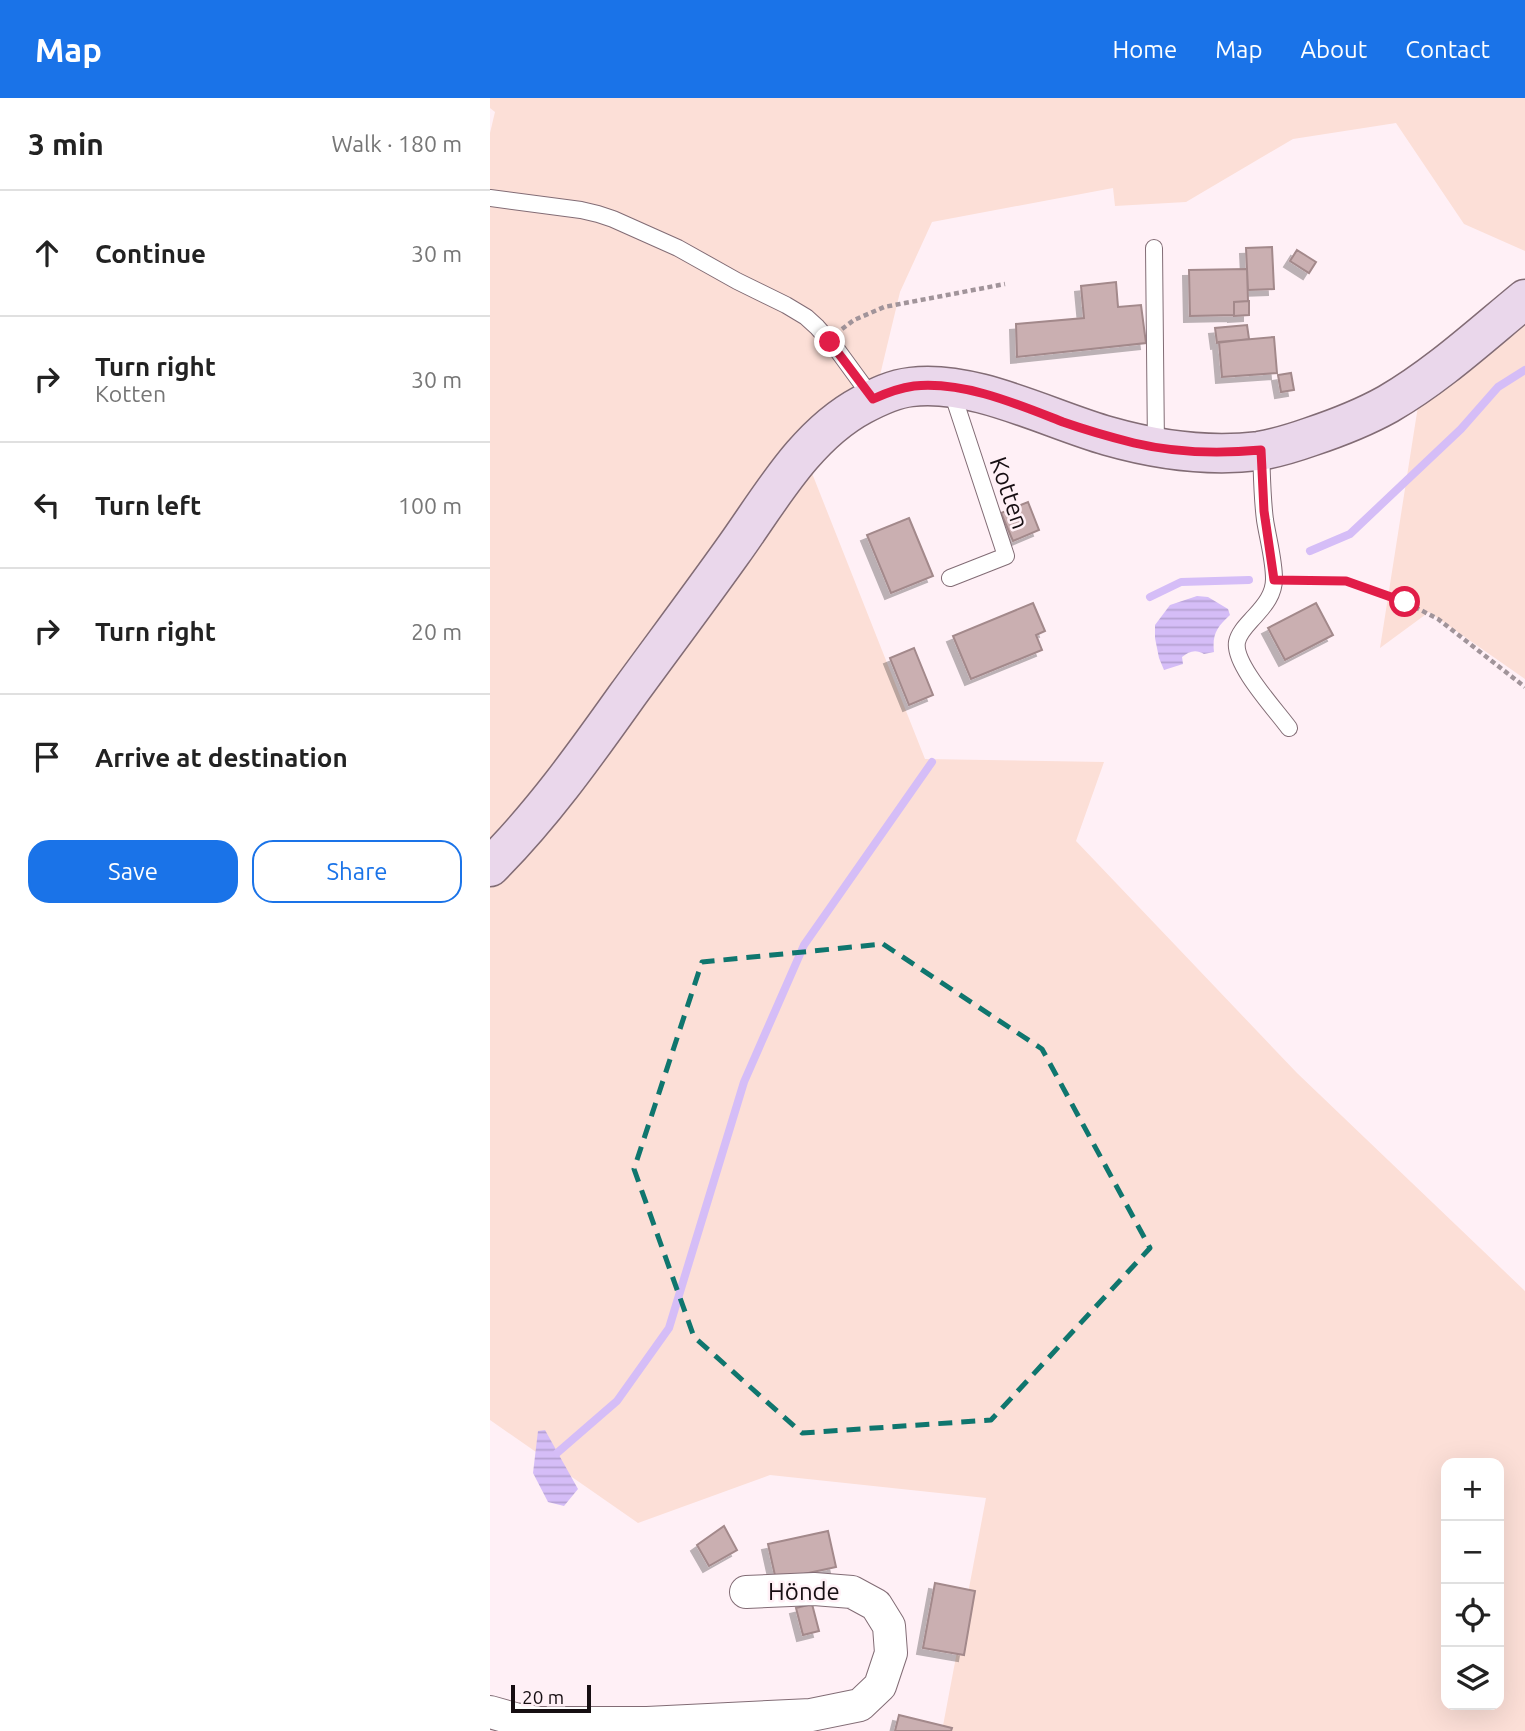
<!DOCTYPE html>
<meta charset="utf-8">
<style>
body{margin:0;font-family:Ubuntu,sans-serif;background:#f2f2f2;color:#222}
.controls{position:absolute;right:21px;bottom:21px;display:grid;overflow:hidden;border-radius:14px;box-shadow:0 7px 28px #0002}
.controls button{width:63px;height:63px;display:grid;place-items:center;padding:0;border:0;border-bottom:2px solid #e0e0e0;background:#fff;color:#222;font:35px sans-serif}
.scale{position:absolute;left:21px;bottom:18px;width:80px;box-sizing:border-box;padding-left:7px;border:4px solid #160e12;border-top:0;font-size:19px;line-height:24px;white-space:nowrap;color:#160e12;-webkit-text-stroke:5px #fff0f6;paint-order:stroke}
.stop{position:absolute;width:21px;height:21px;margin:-16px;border:5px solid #e11d48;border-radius:50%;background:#fff}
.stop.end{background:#e11d48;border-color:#fff;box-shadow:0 2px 7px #0008}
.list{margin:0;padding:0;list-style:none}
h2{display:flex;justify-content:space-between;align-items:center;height:91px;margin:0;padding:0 28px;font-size:30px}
h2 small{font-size:23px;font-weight:400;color:#767676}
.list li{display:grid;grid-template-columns:46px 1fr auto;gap:21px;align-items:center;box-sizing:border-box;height:126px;padding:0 28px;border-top:2px solid #e0e0e0}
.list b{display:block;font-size:26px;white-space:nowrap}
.list p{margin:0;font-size:23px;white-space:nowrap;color:#767676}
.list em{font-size:23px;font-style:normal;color:#767676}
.actions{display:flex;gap:14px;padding:21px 28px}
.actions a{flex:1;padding:16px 0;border:2px solid #1a73e8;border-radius:21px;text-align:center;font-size:24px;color:#1a73e8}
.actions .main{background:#1a73e8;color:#fff}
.icon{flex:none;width:38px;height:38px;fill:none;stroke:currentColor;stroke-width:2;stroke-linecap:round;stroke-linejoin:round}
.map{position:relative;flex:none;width:1035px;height:1633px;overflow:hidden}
header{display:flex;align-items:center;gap:42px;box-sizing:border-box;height:98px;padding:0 35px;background:#1a73e8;color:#fff}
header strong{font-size:33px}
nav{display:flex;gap:38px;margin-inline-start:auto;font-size:24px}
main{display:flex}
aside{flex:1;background:#fff}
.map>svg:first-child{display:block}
</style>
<header>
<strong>Map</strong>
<nav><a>Home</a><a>Map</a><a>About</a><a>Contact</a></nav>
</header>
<main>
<aside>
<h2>3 min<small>Walk · 180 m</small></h2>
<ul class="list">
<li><svg class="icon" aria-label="ahead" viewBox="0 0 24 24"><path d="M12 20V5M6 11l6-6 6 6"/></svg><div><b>Continue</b></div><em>30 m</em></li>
<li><svg class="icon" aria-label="right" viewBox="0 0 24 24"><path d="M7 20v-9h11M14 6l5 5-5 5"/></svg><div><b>Turn right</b><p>Kotten</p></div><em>30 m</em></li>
<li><svg class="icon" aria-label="left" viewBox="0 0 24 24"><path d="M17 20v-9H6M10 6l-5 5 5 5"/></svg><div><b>Turn left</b></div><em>100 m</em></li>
<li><svg class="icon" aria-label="right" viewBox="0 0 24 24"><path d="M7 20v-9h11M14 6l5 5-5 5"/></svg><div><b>Turn right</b></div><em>20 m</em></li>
<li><svg class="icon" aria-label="arrive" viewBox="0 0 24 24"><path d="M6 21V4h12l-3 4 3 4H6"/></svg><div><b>Arrive at destination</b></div></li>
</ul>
<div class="actions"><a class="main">Save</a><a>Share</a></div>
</aside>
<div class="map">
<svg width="1035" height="1633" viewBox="0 0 1035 1633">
<defs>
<pattern id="water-rules" width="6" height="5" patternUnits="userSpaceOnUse" patternTransform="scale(1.75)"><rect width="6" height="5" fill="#d5bdf7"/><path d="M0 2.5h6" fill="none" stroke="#b6a1d3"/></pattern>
<filter id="shadow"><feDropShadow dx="-6" dy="6" stdDeviation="0" flood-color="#0004"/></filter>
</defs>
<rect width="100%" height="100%" fill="#fff0f6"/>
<path fill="#fcdfd7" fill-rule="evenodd" d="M 0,0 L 1035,0 L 1035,153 L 974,126 L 906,25 L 803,41 L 696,104 L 625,108 L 623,90 L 442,124 L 410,194 L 385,298 L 316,217 L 68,102 L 0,92 L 0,35 L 5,14 L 0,10 Z
M 0,105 L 124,124 L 315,223 L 378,298 L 0,759 Z
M 1035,210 L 1035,581 L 939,514 L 890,550 L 931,289 Z
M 316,360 L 435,661 L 614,664 L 586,743 L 807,975 L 1035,1193 L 1035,1633 L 452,1633 L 496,1400 L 280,1377 L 148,1425 L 0,1322 L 0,777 ZM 956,1365 L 1009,1365 L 1009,1607 L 956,1607 Z"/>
<path fill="url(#water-rules)" d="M 707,498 L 718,499 L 738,511 L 740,517 C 727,529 722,536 724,554 L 714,556 C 706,551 699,553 692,559 L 693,566 L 674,572 L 669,560 L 665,540 L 665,527 L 680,507 Z
M 55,1332 L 88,1391 L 74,1408 L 58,1404 L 43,1375 L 48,1333 Z"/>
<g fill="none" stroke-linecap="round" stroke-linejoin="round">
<path stroke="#d5bdf7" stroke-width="8" d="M 820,453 L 860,436 L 971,331 L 1008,289 L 1035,272
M 660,499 L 691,484 L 759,482
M 67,1355 L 127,1303 L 179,1230 L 254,984 L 314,847 L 442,664"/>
</g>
<path fill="#caafb1" stroke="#a3898b" stroke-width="2" filter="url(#shadow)" d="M 782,149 L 784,191 L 758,192 L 756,150 Z
M 807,152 L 826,164 L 819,175 L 800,163 Z
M 757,171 L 758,203 L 744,204 L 744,217 L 700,218 L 699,172 Z
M 626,184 L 628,209 L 651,207 L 656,245 L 527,259 L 526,226 L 594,220 L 591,188 Z
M 759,203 L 759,217 L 744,218 L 744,204 Z
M 757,227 L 759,241 L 727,245 L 725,230 Z
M 784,239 L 787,275 L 732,279 L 729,244 Z
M 801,275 L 804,292 L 791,294 L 788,277 Z
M 538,404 L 549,432 L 523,443 L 511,415 Z
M 419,420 L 443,478 L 401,495 L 377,437 Z
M 543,505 L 555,533 L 546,537 L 552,552 L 481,581 L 463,538 Z
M 826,505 L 843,537 L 795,562 L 778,530 Z
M 424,550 L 443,597 L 419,607 L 400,560 Z
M 234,1428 L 247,1452 L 219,1468 L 207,1447 Z
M 338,1433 L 346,1469 L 286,1482 L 278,1446 Z
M 445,1485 L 485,1493 L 474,1557 L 433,1550 Z
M 322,1506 L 329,1533 L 313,1537 L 306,1510 Z
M 409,1617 L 462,1630 L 461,1633 L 405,1633 Z"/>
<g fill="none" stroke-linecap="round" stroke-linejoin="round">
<g stroke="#826c75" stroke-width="18">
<path id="lane" d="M 0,100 L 91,112 L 108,116 L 123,121 L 188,150 L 247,183 L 296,207 L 316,219 L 327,229 L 348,253 L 383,301
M 664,150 L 666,350
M 771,352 C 772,376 772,399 775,422 C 778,441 784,462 784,481 C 784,496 775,507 765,518 C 758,526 749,534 747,544 C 743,566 786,612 799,630
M 460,480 L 516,458 L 461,291"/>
</g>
<g stroke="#826c75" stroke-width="34">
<path id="street" d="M 0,1614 L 25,1621 L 49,1625 L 157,1625 L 321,1617 L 370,1607 L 390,1588 L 401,1555 L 399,1528 L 386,1507 L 362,1494 L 324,1491 L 256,1494"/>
</g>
<g stroke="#826c75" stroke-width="41">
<path id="secondary" d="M 0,769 C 52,717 94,658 136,599 C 171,551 207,503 242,454 C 279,403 314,338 372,307 C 387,299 403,291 421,289 C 484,281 558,321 618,338 C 667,352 718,359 769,353 C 786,350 803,345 820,339 C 847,330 873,320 898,306 C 948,277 991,237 1035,201"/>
</g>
<path stroke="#a1949a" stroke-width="4.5" stroke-dasharray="5 3.5" stroke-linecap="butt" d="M 352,231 L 364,222 L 394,209 L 515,186
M 802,482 L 856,483 L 915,504 L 948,521 L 1035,589"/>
<use href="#lane" stroke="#fff" stroke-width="16"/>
<use href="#street" stroke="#fff" stroke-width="32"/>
<use href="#secondary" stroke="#ead7eb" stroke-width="38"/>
</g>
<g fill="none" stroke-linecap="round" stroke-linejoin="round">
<path stroke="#e11d48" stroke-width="9" d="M 340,244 L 383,301 C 396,295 409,290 424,288 C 474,283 527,306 573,324 C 596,332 620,339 644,345 C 686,355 728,356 771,352 L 774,413 L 784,482 L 856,483 L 915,504"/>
</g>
<path fill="none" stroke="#0f766e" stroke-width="5" stroke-dasharray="14 9" stroke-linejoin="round" d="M 393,846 L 552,951 L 660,1150 L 501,1322 L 312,1335 L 204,1239 L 144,1071 L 212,864 Z"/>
<g text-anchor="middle" stroke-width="5" stroke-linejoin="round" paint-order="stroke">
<g font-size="24" fill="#160e12" stroke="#fff0f6">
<text transform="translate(519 395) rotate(71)" y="8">Kotten</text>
<text x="314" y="1502">Hönde</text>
</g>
</g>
</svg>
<div class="controls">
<button>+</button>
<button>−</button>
<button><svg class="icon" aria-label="locate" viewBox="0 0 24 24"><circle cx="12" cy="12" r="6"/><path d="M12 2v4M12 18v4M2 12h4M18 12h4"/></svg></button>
<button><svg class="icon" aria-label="layers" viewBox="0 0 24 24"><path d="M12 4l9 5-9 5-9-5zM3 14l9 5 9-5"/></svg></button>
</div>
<div class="scale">20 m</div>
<div class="stop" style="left:915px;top:504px"></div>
<div class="stop end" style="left:340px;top:244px"></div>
</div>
</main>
